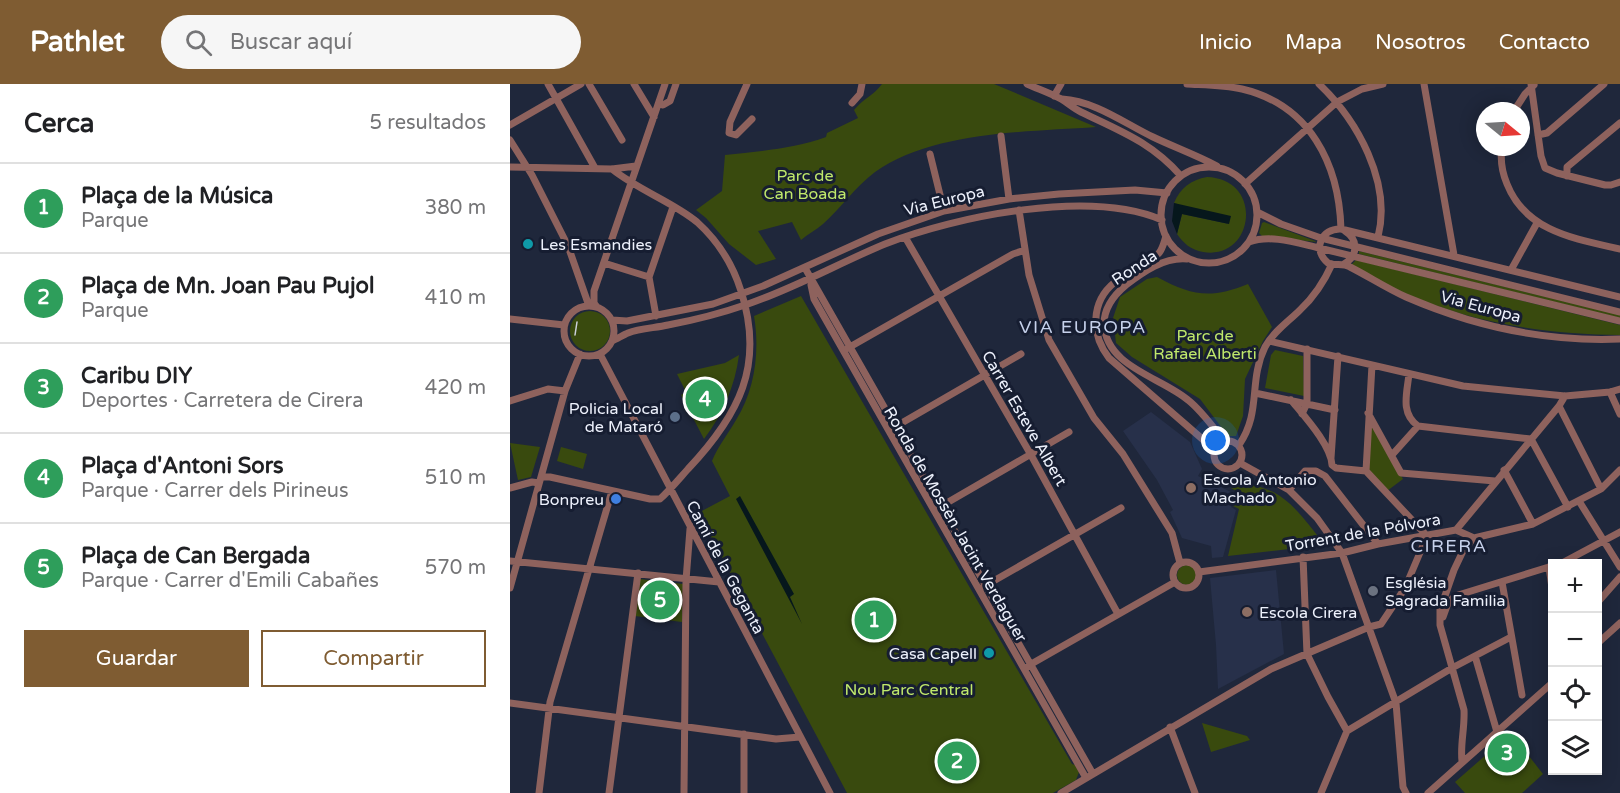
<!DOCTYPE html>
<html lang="es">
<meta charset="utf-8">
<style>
body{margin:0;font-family:"Varela Round",sans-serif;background:#f6f6f6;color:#202124}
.controls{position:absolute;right:18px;bottom:18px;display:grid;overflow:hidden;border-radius:0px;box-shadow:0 3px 15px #0003}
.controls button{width:54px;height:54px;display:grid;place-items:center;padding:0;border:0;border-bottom:2px solid #e0e0e0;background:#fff;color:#202124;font:30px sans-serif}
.compass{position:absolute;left:966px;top:18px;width:54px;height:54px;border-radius:50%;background:#fff;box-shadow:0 3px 15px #0003;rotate:108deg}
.you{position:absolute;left:706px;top:357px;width:21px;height:21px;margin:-15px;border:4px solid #fff;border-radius:50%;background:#1a73e8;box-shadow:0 0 0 9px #1a73e833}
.badge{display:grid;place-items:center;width:39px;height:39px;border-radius:50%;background:#7f5c32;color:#fff;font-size:20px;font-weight:700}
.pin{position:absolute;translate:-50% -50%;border:3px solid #fff;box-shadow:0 2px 6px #0006}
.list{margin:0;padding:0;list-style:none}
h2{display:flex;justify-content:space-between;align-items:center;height:78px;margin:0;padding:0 24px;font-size:26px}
h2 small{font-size:20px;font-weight:400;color:#757577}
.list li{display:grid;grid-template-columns:39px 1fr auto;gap:18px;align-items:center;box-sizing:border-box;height:90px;padding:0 24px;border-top:2px solid #e0e0e0}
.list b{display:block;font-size:22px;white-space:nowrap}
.list p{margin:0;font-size:20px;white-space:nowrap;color:#757577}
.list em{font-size:20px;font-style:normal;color:#757577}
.actions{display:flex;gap:12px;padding:18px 24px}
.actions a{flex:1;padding:14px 0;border:2px solid #7f5c32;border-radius:0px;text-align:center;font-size:21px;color:#7f5c32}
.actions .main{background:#7f5c32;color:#fff}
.icon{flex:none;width:33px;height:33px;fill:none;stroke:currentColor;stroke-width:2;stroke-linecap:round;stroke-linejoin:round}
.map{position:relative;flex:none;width:1110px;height:709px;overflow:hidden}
header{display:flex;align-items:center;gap:36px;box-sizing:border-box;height:84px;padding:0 30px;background:#7f5c32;color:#fff}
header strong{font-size:28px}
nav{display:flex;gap:33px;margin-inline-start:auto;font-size:21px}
.search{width:420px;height:54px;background:#f6f6f6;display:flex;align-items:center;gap:15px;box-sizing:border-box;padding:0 21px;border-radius:33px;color:#757577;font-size:22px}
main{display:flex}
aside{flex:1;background:#fff}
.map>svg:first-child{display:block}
</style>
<header>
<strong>Pathlet</strong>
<div class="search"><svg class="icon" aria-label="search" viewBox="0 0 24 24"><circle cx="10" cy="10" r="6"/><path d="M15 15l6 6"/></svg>Buscar aquí</div>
<nav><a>Inicio</a><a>Mapa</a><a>Nosotros</a><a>Contacto</a></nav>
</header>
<main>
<aside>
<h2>Cerca<small>5 resultados</small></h2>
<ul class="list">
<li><span class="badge" style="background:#2e9e5b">1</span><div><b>Plaça de la Música</b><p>Parque</p></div><em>380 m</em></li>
<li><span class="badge" style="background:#2e9e5b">2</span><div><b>Plaça de Mn. Joan Pau Pujol</b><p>Parque</p></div><em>410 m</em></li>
<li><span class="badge" style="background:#2e9e5b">3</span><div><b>Caribu DIY</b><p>Deportes · Carretera de Cirera</p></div><em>420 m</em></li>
<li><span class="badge" style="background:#2e9e5b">4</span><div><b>Plaça d'Antoni Sors</b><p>Parque · Carrer dels Pirineus</p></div><em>510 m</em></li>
<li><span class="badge" style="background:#2e9e5b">5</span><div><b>Plaça de Can Bergada</b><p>Parque · Carrer d'Emili Cabañes</p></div><em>570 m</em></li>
</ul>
<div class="actions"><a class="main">Guardar</a><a>Compartir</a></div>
</aside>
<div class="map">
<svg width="1110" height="709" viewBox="0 0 1110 709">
<rect width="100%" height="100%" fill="#1f273b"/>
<path fill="#27304a" d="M 641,328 L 680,358 L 692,385 L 688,392 L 727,411 L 721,423 L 726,426 L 713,473 L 702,474 L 701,462 L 672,454 L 660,428 L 663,426 L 647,396 L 613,347 Z
M 766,486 L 774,570 L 708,605 L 706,561 L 700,494 Z"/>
<path fill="#394a0e" d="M 372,0 L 484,0 L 586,43 C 518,48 423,47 365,88 C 345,103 331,124 313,140 C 306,146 298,150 291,156 L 282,138 L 248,147 L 266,175 L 246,181 L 219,160 L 196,134 L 186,126 L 212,107 L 215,71 C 249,67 284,65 316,53 L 317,49 L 348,34 L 344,26 C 353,15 364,11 372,0 Z
M 697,93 C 755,95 744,177 693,168 C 681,166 673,159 667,150 L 672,130 L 719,140 L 664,119 C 670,104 681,96 697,93 Z
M 754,138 L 805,157 L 806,158 L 752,152 L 749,149 L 752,139 Z
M 849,167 L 1110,231 L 1110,234 L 849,170 Z
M 846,176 L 1110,241 L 1110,251 C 1034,250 960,239 890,207 C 873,199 857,189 841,181 Z
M 647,193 C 682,212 701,215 738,200 L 762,243 L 753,257 L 735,295 L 733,332 L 726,352 L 718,352 L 690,315 L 622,273 L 606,259 L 603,234 L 610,213 L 637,195 Z
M 291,212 L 562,680 L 565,681 L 569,688 L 566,696 L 543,709 L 337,709 L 188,429 L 220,412 L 202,377 C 208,362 218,350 226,336 C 245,306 250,267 244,232 Z
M60 247a20 20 0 1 1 40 0a20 20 0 1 1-40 0Z
M 765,266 L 793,272 L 794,312 L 755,304 L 761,271 Z
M 229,271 C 225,302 213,330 194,355 L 171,311 L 176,308 L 167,290 L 215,279 Z
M 861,338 L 893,395 L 877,407 L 857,383 Z
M 0,359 L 30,363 L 21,393 L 8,396 Z
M 51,363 L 77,370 L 73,385 L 47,377 Z
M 724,400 C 772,399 788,428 815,461 L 718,472 L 729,425 L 723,422 L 731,410 L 721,404 Z
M667 491a10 10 0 1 1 20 0a10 10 0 1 1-20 0Z
M 130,495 L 173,500 L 172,538 L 125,532 Z
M 692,639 L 737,652 L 740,656 L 701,668 Z
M 1001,649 L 1033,690 L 1012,709 L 955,709 L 945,698 Z"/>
<path fill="#06171c" d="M 664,119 L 721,132 L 719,140 L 672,130 L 667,150 L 662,137 Z
M 230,412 L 284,510 L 280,513 L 292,540 L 226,415 Z"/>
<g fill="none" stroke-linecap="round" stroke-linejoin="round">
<path stroke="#8e625d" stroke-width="7" d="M 38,0 L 85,84
M 79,0 L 112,56
M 124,0 L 144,33
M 237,0 L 220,38 L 219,49 L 226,51 L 242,35
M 517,0 C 528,5 540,9 551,15 C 558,19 563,24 571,28 C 610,47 641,58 671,92
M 677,0 C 695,1 714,1 732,5 C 800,21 829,80 831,145
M 809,0 C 847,36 882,98 868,153
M 914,0 L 944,171
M 1021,0 L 1031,72 L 1035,84 L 1047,89 L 1095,101 L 1101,101 L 1110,98
M 544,12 L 551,0
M 552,15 C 585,17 614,39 643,53 C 664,63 686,71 707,82
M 149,19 L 153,21 L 160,17 L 166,0
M 342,19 L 350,10 L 352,0
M 1004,27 L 1015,10 L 1024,1
M 0,41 L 71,0
M 1028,51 L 1037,49 L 1094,0
M 491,52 L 499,115
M 0,56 L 22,91 L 58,162 L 79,222
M 992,63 C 990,76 992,88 997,100 C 1016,148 1066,155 1110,165
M 420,70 L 434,127
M 0,83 L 102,85 L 126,82
M651 131a48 48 0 1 1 96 0a48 48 0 1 1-96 0Z
M 1057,92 L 1057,83 L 1110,39
M 735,100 L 827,18 L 852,5 L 873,0
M 509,126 L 519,191 L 539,256 L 584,334 L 613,370 L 662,449 L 670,479
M 747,128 L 771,140 L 811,154 L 1110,228
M 656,152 C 654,158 653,164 649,169 C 638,182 618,188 605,198 C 580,218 581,251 599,274 L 705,366
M 395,153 L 521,371 L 608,530
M 739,158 C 761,150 787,159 809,164 L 1110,237
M 677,175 C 654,173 633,188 616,201 C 604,211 594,223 594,240 C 596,283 651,293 678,316 C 692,327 703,343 714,357
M 94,179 L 139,193
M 834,180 C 848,172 849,156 835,147
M 295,184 L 583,690
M 1001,186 L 1027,139
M 301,201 L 304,215 L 576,694
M 1110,213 L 831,145 C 811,144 802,166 818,179 C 825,182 833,179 840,183 C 858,192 876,204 896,213 C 963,242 1037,258 1110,255
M54 247a25 25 0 1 1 50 0a25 25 0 1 1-50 0Z
M 87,223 L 84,219 L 84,207 L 155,0
M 146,232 L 139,193 L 163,123
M 0,235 L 54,241
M 102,236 L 117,237 L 203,220 L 253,202 L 368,150 L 434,127 L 499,115 L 549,110 L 625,106 L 657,109
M 102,257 C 107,255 113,251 118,249 C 130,244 146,244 158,241 C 185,236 212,229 238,220 C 285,204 329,179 375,160 C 446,132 580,105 652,136
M 759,257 L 953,302 L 1055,312 L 1100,308 L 1110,305
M 338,264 L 503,170 L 515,166
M 90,270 L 320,709
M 899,290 C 897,309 890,329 908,342 L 1021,355 L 1058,423
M 1100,308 L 1110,330
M 745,309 L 825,326
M 0,317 L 38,305 L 55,307
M 1049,322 L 1091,405
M 858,329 L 891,389 L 985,397
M 792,330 L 797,319 L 797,265
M 383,344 L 511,270
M704 371a14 14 0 1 1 28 0a14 14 0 1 1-28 0Z
M 729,361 C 752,327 738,298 755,263 C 763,248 778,238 790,226 C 804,213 814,198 822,180
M 882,371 L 908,342
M 821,374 L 828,272
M 730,379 L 779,406 L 807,434 L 832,469 L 886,619 L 893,703 L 896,709
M 994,386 L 1023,440
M 856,387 L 862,281
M 31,393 L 40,393 L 140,415 L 150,415 C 160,406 169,395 178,385 C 229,331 255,281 231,207 C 223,181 208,157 187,138 C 163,118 128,106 102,85
M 0,404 L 22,398 L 29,399
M 779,406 L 795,387 L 806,387 L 815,392 L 868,460
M 1069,417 L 1110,483
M 428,424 L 559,348
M 946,446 L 1049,322 L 1055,312
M 793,473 L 797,570 L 818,613 L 837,647 L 811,709
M 0,477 L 209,498
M663 491a13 13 0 1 1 26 0a13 13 0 1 1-26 0Z
M 1052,479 L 1110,448
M 1039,483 L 1042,504
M 689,488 L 832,469 L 868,460 L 946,446 L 964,454 L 1023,440 L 1091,405 L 1110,386
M 992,498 L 1012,611
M 473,503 L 611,424
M 0,504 L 55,307 L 70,270
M 1088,518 L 1110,493
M 933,533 L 938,519 L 945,512 L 1042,482
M 1088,559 L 1110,539
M 965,572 L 987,648
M 516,583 L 665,498
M 0,619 L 266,655 L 290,653
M 660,643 L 685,709
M 837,647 L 942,584 L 1001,553
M 952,677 C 950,660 955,644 954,626 L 930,541 L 930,526 L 944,486 L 953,467 L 964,454
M 29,709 L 40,618 L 102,407
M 99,709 L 128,489
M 174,709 L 176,496 L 180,445
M 234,709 L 234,650
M 551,709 L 761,585 L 859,543 L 871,540 L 895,504 L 917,452 L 856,387 L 826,384 L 822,381 C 821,361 794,332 781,316
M 918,709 L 1042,599"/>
<path stroke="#ccd1dd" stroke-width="1.5" d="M 65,251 L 67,238"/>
</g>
<g fill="#0f9aa8" stroke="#161d31" stroke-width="2">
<circle cx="18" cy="160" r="6"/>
<circle cx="479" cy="569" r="6"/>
</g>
<circle fill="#5c6f8a" stroke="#161d31" stroke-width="2" cx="165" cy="333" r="6"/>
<g fill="#8d6e63" stroke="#161d31" stroke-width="2">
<circle cx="681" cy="404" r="6"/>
<circle cx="737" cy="528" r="6"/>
</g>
<circle fill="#3f7fe0" stroke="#161d31" stroke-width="2" cx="106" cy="415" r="6"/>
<circle fill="#6b7280" stroke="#161d31" stroke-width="2" cx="863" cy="507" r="6"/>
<g text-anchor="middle" stroke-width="6" stroke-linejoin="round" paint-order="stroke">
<g font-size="16" fill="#c0e86b" stroke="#161d31">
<text x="295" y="97">Parc de<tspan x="295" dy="18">Can Boada</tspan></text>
<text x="695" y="257">Parc de<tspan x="695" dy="18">Rafael Alberti</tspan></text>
<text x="399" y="611">Nou Parc Central</text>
</g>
<g font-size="16" fill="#edf1fc" stroke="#161d31">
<text transform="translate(434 116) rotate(-14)" y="6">Via Europa</text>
<text transform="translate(624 183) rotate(-33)" y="6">Ronda</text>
<text transform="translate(971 222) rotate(15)" y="6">Via Europa</text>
<text transform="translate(515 334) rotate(60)" y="6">Carrer Esteve Albert</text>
<text transform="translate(446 440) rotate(60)" y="6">Ronda de Mossèn Jacint Verdaguer</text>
<text transform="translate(853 448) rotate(-10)" y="6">Torrent de la Pólvora</text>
<text transform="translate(216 483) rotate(62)" y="6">Camí de la Geganta</text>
</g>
<g font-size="16" fill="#edf1fc" stroke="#161d31" text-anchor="start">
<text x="30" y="166">Les Esmandies</text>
<text x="153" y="330" text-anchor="end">Policia Local<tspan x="153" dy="18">de Mataró</tspan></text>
<text x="693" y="401">Escola Antonio<tspan x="693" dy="18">Machado</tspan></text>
<text x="94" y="421" text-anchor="end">Bonpreu</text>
<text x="875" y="504">Església<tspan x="875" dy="18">Sagrada Familia</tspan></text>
<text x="749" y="534">Escola Cirera</text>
<text x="467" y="575" text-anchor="end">Casa Capell</text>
</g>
<g font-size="18" letter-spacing="1.5" fill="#c6d1eb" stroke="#161d31">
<text x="573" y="249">VIA EUROPA</text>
<text x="939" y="468">CIRERA</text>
</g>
</g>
</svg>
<div class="controls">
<button>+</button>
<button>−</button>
<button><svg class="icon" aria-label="locate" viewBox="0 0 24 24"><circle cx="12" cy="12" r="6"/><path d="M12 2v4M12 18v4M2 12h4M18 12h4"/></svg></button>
<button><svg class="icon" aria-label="layers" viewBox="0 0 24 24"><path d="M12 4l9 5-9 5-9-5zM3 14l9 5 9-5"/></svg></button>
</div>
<svg class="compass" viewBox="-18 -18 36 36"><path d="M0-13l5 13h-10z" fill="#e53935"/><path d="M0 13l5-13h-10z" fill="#757577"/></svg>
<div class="you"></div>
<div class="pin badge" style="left:364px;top:536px;background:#2e9e5b">1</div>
<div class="pin badge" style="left:447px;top:677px;background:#2e9e5b">2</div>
<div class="pin badge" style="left:997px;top:669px;background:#2e9e5b">3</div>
<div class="pin badge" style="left:195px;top:315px;background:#2e9e5b">4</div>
<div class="pin badge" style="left:150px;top:516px;background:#2e9e5b">5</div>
</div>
</main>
